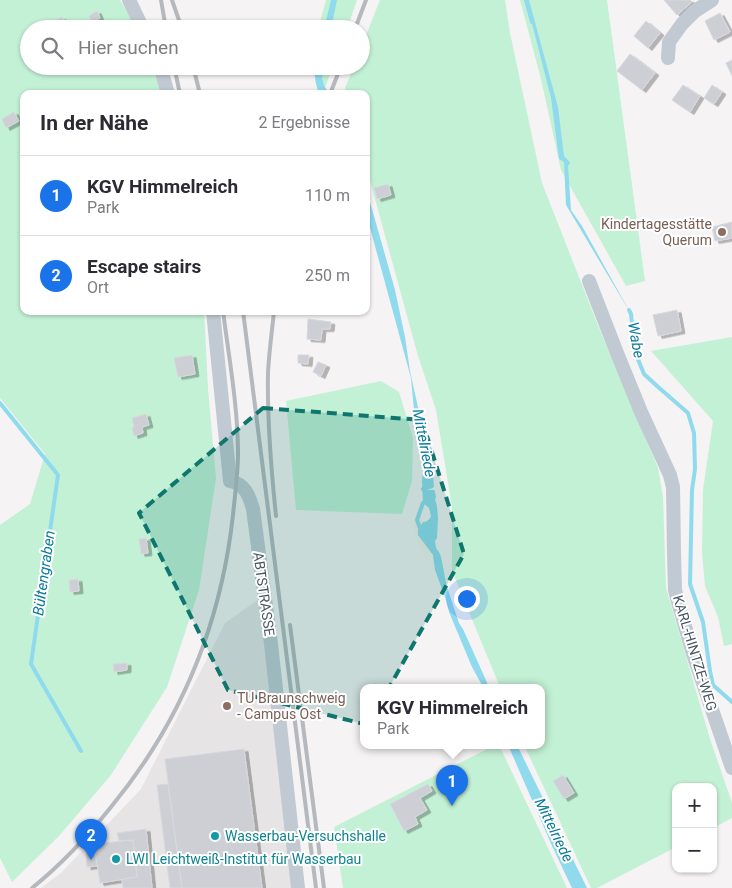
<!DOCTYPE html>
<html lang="de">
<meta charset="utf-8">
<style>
body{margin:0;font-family:Roboto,sans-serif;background:#f2f2f3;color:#2b2b33}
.controls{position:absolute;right:15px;bottom:15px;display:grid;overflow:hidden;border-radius:10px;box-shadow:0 1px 4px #0004}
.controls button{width:45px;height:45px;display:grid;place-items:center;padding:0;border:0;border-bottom:1px solid #e1e1e2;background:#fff;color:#2b2b33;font:25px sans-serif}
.you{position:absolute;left:466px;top:598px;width:18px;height:18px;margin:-12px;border:4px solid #fff;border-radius:50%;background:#1a73e8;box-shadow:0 0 0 8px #1a73e833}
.badge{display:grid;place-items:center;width:32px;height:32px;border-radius:50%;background:#1a73e8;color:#fff;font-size:16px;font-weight:700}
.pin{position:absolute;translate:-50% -41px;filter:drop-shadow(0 1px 2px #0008)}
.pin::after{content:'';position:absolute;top:26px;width:18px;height:15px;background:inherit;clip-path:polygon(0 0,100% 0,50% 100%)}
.popup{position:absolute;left:360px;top:684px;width:185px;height:65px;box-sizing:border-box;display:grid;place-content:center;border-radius:10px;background:#fff;filter:drop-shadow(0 1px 4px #0005);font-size:16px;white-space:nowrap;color:#7c7c81}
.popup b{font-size:19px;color:#2b2b33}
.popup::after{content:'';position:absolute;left:50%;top:100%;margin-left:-10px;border:10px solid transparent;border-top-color:#fff}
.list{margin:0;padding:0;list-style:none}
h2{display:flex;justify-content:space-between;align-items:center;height:65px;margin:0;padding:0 20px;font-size:21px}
h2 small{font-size:16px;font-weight:400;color:#7c7c81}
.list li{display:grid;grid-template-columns:32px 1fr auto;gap:15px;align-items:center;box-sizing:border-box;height:80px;padding:0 20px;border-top:1px solid #e1e1e2}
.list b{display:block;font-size:19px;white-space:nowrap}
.list p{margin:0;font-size:16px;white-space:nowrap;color:#7c7c81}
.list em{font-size:16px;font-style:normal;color:#7c7c81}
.icon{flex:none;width:28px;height:28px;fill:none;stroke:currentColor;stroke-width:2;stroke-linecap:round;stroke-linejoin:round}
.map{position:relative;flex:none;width:732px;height:888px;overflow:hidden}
.search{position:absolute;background:#fff;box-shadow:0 1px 4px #0004;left:20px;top:20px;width:350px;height:55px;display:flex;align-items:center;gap:12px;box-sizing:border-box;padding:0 18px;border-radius:28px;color:#7c7c81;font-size:19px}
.panel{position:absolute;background:#fff;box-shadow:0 1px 4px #0004;left:20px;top:90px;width:350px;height:225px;border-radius:10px}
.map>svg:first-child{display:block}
</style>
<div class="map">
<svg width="732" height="888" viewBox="0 0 732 888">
<defs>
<filter id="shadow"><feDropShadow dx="4" dy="2.5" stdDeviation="0" flood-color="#0004"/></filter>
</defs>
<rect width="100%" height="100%" fill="#f5f3f3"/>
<path fill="#e6e4e5" d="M 259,599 L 294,888 L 41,888 L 61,873 L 141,789 L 225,623 Z"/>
<path fill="#c3f1d5" d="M 0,0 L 120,0 L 137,29 L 29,29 L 29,66 L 152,66 L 161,94 L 24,94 L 24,311 L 204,311 L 208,389 L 216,478 L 199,590 L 167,687 L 111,775 L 59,836 L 12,882 L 0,858 L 0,525 L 30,504 L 45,454 L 0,398 Z
M 326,0 L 357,0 L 347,29 L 318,29 Z
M 380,0 L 505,0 L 510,33 L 542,183 L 597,323 L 658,468 L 663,497 L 666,588 L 710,739 L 732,803 L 732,818 L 713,828 L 713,787 L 676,787 L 676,847 L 597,888 L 591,888 L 524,745 L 541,745 L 541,687 L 500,687 L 452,571 L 452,507 L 436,410 L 418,356 L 366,166 L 366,94 L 347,94 L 345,88 L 354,66 L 361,66 L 361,48 Z
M 520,0 L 607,0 L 645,281 L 626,286 L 561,170 L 541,79 Z
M 310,66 L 333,66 L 323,93 L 322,92 Z
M 732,337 L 732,644 L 724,646 L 718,617 L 705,586 L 702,553 L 703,490 L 713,421 L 651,351 Z
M 381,381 L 399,392 L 413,438 L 412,481 L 402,514 L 296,510 L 286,401 Z
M 495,745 L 499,745 L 567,888 L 343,888 L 334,827 Z"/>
<path fill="#f5f0e5" d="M 423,503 L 425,506 L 423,507 L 421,514 L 421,520 L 423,522 L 418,530 L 424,544 L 433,555 L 425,558 L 418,543 L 413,522 Z"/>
<path fill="#90daee" d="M 331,0 L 337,0 L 331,29 L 324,29 Z
M 526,0 L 529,0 L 558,107 L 564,156 L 569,161 L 570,163 L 568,166 L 571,210 L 582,226 L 631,314 L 566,205 L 564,162 L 559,159 L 551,98 Z
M 316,66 L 323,66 C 321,78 322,85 330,94 L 320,94 L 319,93 C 315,83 314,76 316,66 Z
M 366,188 L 395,290 L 405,337 L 410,371 L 421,421 L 429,440 L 427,443 C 433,447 433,452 433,459 L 431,461 L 431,464 L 434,465 L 432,486 L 423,489 L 427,492 L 433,492 L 437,506 L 438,518 L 437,538 L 435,541 L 436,548 L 439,552 L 441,557 L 447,587 L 459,623 L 463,629 L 489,687 L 483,687 L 472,667 L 449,612 L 446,600 L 435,570 L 433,555 L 418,535 L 418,530 L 423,522 C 427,522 429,520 431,516 L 429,508 L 423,503 L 422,480 L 424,467 L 423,461 L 424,456 L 427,454 L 422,447 L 420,433 L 415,421 L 411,378 L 366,213 Z
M 508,745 L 517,745 L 587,888 L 572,888 L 553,848 Z"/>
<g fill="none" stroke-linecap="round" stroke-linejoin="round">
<path stroke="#90daee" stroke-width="4" d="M 526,0 L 532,22
M 629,310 L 631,314 L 635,352 L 644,374 L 657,386 L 688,413 L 694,433 L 695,469 L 692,490 L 690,584 L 703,622 L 710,671 L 713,685 L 732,702
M 0,403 L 58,475 L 31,664 L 81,751
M 431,477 L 432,486 L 423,489 C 426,494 429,491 433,492 L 434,497 L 433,498
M 422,529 L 420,528 L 417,520 L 423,503 L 426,501"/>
</g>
<path fill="#cdcfd5" stroke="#d7d9de" filter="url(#shadow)" d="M 664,0 L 690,0 L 692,2 L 677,15 Z
M 97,11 L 100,18 L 92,22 L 89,16 Z
M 720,13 L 730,32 L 714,40 L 705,21 Z
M 62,17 L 65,24 L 54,29 L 51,22 Z
M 646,21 L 660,33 L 648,48 L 634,36 Z
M 630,54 L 655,73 L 642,90 L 617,71 Z
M 732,60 L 732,76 L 726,63 Z
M 683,85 L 700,96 L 690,112 L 672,100 Z
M 712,85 L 722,92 L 714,104 L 704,98 Z
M 14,112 L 19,121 L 6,128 L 2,119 Z
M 388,184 L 391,195 L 377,199 L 374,188 Z
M 732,222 L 732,238 L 715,241 L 712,227 Z
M 677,310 L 681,331 L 658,336 L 653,315 Z
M 308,319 L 331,322 L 330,329 L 322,329 L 321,340 L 307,339 Z
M 192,355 L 195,374 L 178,377 L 174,358 Z
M 298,355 L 309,355 L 308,364 L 298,363 Z
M 318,362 L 326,365 L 321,376 L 313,372 Z
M 146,414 L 149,425 L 142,427 L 143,433 L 134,436 L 132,428 L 134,427 L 132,418 Z
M 146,538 L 148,553 L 141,554 L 139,539 Z
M 78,579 L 79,591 L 70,592 L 69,580 Z
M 127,663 L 127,670 L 114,672 L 113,664 Z
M 244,749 L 262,888 L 182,888 L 165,759 Z
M 563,775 L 574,793 L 564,799 L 553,781 Z
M 168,784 L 182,888 L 170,888 L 157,785 Z
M 428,784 L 432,791 L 420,798 L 427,810 L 415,817 L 418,824 L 404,831 L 390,804 Z
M 146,829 L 152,888 L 123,888 L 122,879 L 137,877 L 133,840 L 119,841 L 117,833 Z
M 133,840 L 137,877 L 100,883 L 94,844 Z
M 95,852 L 97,866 L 87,867 L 86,854 Z"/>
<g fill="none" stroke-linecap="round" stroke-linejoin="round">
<path stroke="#c1cad2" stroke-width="14" d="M 129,0 L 143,29
M 668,58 L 669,42 L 682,24 L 695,11 L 712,0
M 160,66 L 168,94
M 589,281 L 617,353 L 641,412 L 670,475 L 673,487 L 674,552 L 675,590 L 678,602 L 693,654 L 732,768
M 213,311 L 230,481 C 245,484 249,495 253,509 L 271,644 L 298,888"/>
<path stroke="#b5b8bd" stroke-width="4" d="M 161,0 L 166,29
M 172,0 L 182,29
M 355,29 L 366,0
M 174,66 L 180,94
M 193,66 L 200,94
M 330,94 L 341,66
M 243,311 L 316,888
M 274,311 C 272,332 269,352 268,373 C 267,421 271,468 276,516
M 290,625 L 324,888
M 32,888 C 62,864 87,837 111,807 C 181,722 221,624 233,515 C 235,494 238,474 238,454 C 238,407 229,358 223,311"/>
</g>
<path fill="#0f766e" fill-opacity="0.2" stroke="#0f766e" stroke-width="4" stroke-dasharray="10 6" stroke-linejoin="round" d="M 263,408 L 422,420 L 464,554 L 368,725 L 228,690 L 139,513 Z"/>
<g fill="#8d6e63" stroke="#fff" stroke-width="2">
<circle cx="722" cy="232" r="5"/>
<circle cx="227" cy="706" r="5"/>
</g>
<g fill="#0f9aa8" stroke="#fff" stroke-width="2">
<circle cx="215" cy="836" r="5"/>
<circle cx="116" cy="859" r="5"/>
</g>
<g text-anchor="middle" stroke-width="4" stroke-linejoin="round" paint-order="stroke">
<g font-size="14" fill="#785e54" stroke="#fff" text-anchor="end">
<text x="712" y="229">Kindertagesstätte<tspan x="712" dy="16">Querum</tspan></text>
<text x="237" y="703" text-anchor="start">TU Braunschweig<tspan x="237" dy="16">- Campus Ost</tspan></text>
</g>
<g font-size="14" fill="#4a5661" stroke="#fff">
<text transform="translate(264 594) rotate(82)" y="5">ABTSTRASSE</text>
<text transform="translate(695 653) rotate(73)" y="5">KARL-HINTZE-WEG</text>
</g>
<g font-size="14" fill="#0d838f" stroke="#fff" text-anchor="start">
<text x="225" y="841">Wasserbau-Versuchshalle</text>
<text x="126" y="864">LWI Leichtweiß-Institut für Wasserbau</text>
</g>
<g font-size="15" font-style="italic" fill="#0c7c9b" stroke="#fff">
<text transform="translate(636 340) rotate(80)" y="5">Wabe</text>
<text transform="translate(424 443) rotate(79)" y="5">Mittelriede</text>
<text transform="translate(44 573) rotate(-82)" y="5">Bültengraben</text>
<text transform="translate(554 830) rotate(64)" y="5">Mittelriede</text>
</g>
</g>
</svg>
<div class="controls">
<button>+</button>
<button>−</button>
</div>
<div class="you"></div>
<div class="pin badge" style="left:452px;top:806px">1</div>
<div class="popup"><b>KGV Himmelreich</b>Park</div>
<div class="pin badge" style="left:91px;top:860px">2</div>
<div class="search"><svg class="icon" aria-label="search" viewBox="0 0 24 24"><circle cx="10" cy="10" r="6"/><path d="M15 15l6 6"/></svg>Hier suchen</div>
<section class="panel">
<h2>In der Nähe<small>2 Ergebnisse</small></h2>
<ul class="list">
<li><span class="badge">1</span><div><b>KGV Himmelreich</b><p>Park</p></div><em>110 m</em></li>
<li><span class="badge">2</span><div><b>Escape stairs</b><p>Ort</p></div><em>250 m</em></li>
</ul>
</section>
</div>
